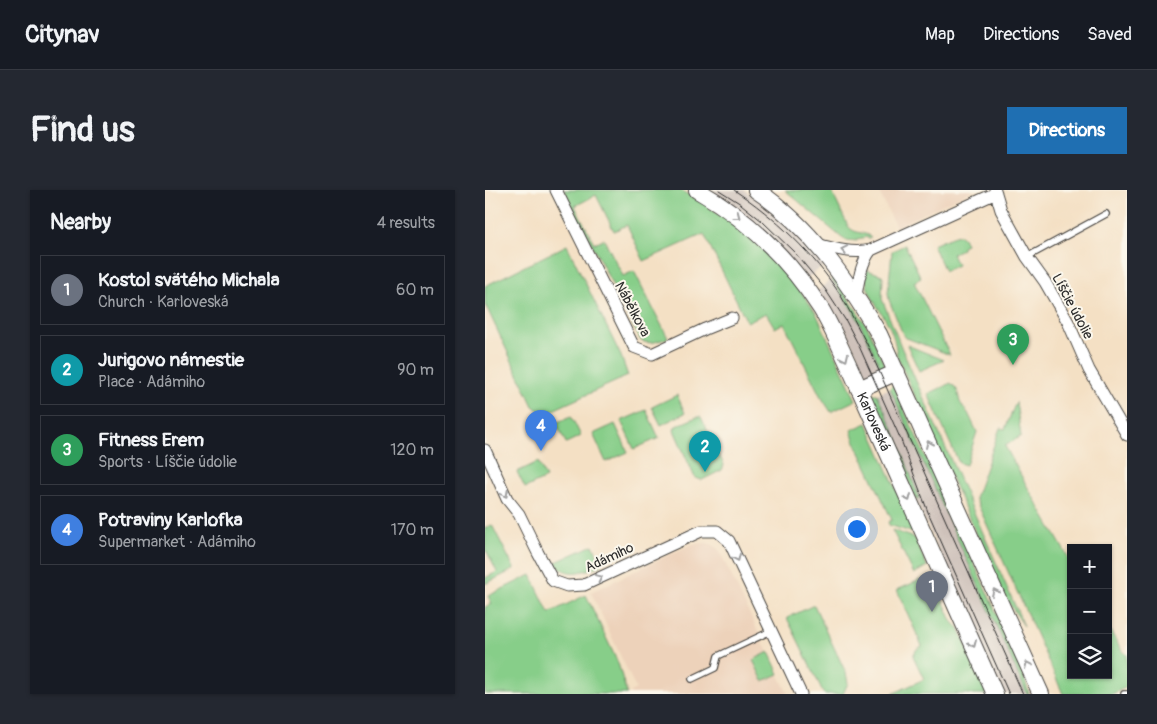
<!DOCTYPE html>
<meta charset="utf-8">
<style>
body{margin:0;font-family:Pangolin,sans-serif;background:#242831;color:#f1f3f6}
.controls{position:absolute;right:15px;bottom:15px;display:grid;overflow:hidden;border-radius:0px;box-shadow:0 1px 4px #0004}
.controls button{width:45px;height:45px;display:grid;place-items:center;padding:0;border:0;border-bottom:1px solid #363941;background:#171b24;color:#f1f3f6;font:25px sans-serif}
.you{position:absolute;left:371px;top:338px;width:18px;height:18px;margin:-12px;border:4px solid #fff;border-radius:50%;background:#1a73e8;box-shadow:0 0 0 8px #1a73e833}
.badge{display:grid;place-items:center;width:32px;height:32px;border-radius:50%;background:#1f6fb2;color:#fff;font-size:16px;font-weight:700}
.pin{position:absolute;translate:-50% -41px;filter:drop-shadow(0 1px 2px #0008)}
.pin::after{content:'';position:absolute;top:26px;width:18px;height:15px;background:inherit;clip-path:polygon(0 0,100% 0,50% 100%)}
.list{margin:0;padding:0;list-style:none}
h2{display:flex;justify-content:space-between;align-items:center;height:65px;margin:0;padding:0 20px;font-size:21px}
h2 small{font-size:16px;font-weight:400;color:#9ea1a6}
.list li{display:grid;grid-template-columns:32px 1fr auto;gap:15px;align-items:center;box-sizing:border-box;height:70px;margin:0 10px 10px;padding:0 10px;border:1px solid #363941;border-radius:0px}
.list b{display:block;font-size:19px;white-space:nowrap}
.list p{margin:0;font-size:16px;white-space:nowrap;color:#9ea1a6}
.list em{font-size:16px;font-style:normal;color:#9ea1a6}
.icon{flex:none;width:28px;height:28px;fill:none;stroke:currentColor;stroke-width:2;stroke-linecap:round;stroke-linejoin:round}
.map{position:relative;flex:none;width:642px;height:504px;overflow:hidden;border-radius:0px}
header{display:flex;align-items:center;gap:30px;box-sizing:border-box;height:70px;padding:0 25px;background:#171b24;border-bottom:1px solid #363941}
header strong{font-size:24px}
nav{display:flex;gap:28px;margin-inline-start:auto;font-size:18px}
.intro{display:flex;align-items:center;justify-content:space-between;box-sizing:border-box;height:120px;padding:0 30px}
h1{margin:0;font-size:35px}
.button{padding:12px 22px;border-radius:0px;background:#1f6fb2;color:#fff;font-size:18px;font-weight:700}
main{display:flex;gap:30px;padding:0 30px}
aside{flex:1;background:#171b24;border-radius:0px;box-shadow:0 1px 4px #0004}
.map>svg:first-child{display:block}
</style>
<header>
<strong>Citynav</strong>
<nav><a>Map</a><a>Directions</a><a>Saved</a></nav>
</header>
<div class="intro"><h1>Find us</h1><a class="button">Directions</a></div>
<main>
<aside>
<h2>Nearby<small>4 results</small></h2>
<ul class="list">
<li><span class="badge" style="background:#6b7280">1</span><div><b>Kostol svätého Michala</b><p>Church · Karloveská</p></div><em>60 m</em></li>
<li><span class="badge" style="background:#0f9aa8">2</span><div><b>Jurigovo námestie</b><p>Place · Adámiho</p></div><em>90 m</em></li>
<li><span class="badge" style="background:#2e9e5b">3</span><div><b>Fitness Erem</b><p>Sports · Líščie údolie</p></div><em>120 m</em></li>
<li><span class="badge" style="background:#3f7fe0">4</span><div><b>Potraviny Karlofka</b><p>Supermarket · Adámiho</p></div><em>170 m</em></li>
</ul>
</aside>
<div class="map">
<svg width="642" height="504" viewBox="0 0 642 504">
<rect width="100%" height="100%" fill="#fbf7ec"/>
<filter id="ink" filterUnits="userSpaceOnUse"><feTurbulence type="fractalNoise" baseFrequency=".02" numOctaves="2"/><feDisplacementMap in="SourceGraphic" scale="10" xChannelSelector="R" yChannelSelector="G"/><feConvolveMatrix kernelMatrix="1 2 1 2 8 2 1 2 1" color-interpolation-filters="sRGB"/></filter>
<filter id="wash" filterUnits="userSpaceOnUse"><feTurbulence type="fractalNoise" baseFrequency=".0096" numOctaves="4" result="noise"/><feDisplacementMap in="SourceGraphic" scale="20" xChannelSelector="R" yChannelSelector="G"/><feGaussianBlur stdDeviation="1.12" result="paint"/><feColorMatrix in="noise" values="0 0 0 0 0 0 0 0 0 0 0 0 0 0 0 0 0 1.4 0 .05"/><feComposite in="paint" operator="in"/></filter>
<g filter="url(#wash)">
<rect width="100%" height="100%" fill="#f4e0c4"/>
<path fill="#edd2ba" d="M 393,0 L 489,0 L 411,37 Z
M 222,353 L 228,355 L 234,360 L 303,504 L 146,504 L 145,502 L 151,499 L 106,402 L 207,354 Z"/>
<path fill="#cec1ba" d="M 226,0 L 259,0 L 272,9 L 304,35 L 340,75 L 322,88 Z
M 347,89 L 372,127 L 398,182 L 386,186 L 380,182 L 357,133 L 332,101 Z
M 405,198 L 471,344 L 542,504 L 518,504 L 431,310 L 434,309 L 412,248 L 392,204 Z"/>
<path fill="#87ce89" stroke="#597c5a" d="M 79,0 L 196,0 L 223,16 L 262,43 L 289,70 L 312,96 L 331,123 L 371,210 L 346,222 L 335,205 L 299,133 L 290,138 L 281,123 L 262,132 L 219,44 L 159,71 L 142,35 L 129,41 L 111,5 L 90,16 L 109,53 L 119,49 L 138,86 L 149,81 L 183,148 C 173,151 166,155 156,151 Z
M 300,0 L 346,0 L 363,36 C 368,43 376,42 383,45 L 386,48 L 383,49 L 382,47 L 372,49 L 372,51 L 361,50 L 357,48 Z
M 475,45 L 478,47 L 481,54 L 477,56 L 477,59 L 467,64 L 472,75 L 460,81 L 448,55 L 469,46 Z
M 82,55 L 136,166 L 143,186 L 59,224 L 48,216 L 0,114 L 0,96 Z
M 420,55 L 436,88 L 429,92 L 465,165 L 419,147 L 404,110 L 403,103 L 407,61 Z
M 381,80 L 382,80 L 397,85 L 398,87 L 397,109 L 417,159 L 539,436 L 519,406 L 412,166 C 411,159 410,150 407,143 C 399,120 378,106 381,80 Z
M 350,87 L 383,138 L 400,176 L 398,182 L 372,127 L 347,89 Z
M 422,155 L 459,170 L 434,181 Z
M 466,193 L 470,197 L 472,200 L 475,212 L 478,217 L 483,223 L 492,242 L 481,275 L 474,273 L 443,204 Z
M 408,195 L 537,479 L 544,504 L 542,504 L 405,198 Z
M 387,204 L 392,204 L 412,248 L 434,308 L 431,310 L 385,205 Z
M 192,205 L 200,223 L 176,235 L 167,217 Z
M 531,212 L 536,246 L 520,256 L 543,298 L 586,372 L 586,485 L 623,485 L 623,437 L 637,461 L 642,465 L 642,497 L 627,504 L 578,504 L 490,308 L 515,238 L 520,239 Z
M 161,220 L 174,248 L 149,259 L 136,231 Z
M 86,226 L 96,246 L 81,253 L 71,233 Z
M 212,227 L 216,227 L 239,275 L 237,280 L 217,290 L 210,288 L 189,240 L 191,236 Z
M 382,233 L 430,342 L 429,343 L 404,335 L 403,332 L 407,330 L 370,252 L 366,240 Z
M 130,234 L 143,262 L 121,272 L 108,244 Z
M 53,272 L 61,288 L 40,298 L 32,282 Z
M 7,335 L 29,378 L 28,380 L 0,394 L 0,388 L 12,382 L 2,362 L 0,361 L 0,338 Z
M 407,340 L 430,348 L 442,376 L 429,384 Z
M 108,355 L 117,375 C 99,381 84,389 69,373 Z
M 46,385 L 64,423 L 101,405 L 133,473 L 142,504 L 0,504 L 0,417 L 7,414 L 3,406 Z
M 444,386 L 448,388 L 467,431 L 474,439 L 503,504 L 407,504 L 439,489 L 428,466 L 431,460 L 437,456 L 412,400 Z
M 329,415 L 361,483 L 363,493 L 358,504 L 339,504 L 302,428 Z
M 284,462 L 294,484 L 278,491 L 268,470 Z"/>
</g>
<g filter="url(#ink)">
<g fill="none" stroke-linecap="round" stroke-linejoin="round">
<g stroke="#494642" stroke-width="8">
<path id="service" d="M 542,67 L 621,24
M 207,489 L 230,478 L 233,466 L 286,441
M 639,504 L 642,504"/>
</g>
<g stroke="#494642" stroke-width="13">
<path id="minor" d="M 71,0 L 149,157 L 167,164 L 220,139 L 247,128
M 510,0 L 516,20 L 542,67 L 560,92 L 583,132 L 604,180 L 642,245
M 332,54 C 350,59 367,64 386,60 L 511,3
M 371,105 C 374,89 376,73 386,60
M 0,260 L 22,309 L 34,324 L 53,363 L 68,391 L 82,396 L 99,395 L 216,341 L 232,341 L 244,351 L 316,504"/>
</g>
<g stroke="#494642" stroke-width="18">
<g id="secondary">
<path id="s1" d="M 212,0 C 263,29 304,69 336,119 C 347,137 355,157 364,176 C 380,212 396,247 412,283 C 445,357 477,430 510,504"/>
<path d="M 271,0 C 325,36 361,89 394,144 L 556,504"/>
<path d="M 374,199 L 412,182"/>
</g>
</g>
<use href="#service" stroke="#fff" stroke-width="5.5"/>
<use href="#minor" stroke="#fff" stroke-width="11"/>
<use href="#secondary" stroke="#fff" stroke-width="16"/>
<path stroke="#2b2b2b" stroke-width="1" d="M 234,0 L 256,14 L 277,31 L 310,63 L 340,99 L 361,131 L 374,156 L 416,250 L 443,322 L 524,504
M 249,0 C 290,27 329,64 356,106 C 365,121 373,138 382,154 L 538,504"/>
</g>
<defs><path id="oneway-chevron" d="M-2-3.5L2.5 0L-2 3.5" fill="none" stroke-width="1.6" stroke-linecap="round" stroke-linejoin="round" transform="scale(1.25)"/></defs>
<g stroke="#a0a0a0">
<use href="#oneway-chevron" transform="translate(252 26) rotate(37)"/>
<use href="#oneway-chevron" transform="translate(359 60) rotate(-169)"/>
<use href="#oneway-chevron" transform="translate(360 168) rotate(65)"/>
<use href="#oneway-chevron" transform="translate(444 254) rotate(-114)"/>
<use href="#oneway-chevron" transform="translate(20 304) rotate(63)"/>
<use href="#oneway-chevron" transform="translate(423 308) rotate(66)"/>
<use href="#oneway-chevron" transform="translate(252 368) rotate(65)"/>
<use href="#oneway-chevron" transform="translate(114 388) rotate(-25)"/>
<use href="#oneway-chevron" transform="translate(510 402) rotate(-114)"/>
<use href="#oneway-chevron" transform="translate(488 454) rotate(66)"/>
<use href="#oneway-chevron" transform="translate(543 475) rotate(-115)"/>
</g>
</g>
<g text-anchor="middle" stroke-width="4" stroke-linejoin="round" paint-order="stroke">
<g font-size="14" fill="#2b2b2b" stroke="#fbf7ec">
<text transform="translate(588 116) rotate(62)" y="5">Líščie údolie</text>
<text transform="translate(148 119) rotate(62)" y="5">Nábělkova</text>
<text dy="5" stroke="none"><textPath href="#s1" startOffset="298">Karloveská</textPath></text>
<text transform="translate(124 367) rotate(-25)" y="5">Adámiho</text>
</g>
</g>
</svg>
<div class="controls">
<button>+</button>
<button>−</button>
<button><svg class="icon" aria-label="layers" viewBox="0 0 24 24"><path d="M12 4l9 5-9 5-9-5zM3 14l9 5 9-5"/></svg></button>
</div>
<div class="you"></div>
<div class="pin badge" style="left:447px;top:422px;background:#6b7280">1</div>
<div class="pin badge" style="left:220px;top:282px;background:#0f9aa8">2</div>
<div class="pin badge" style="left:528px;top:175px;background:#2e9e5b">3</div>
<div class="pin badge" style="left:56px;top:261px;background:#3f7fe0">4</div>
</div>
</main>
